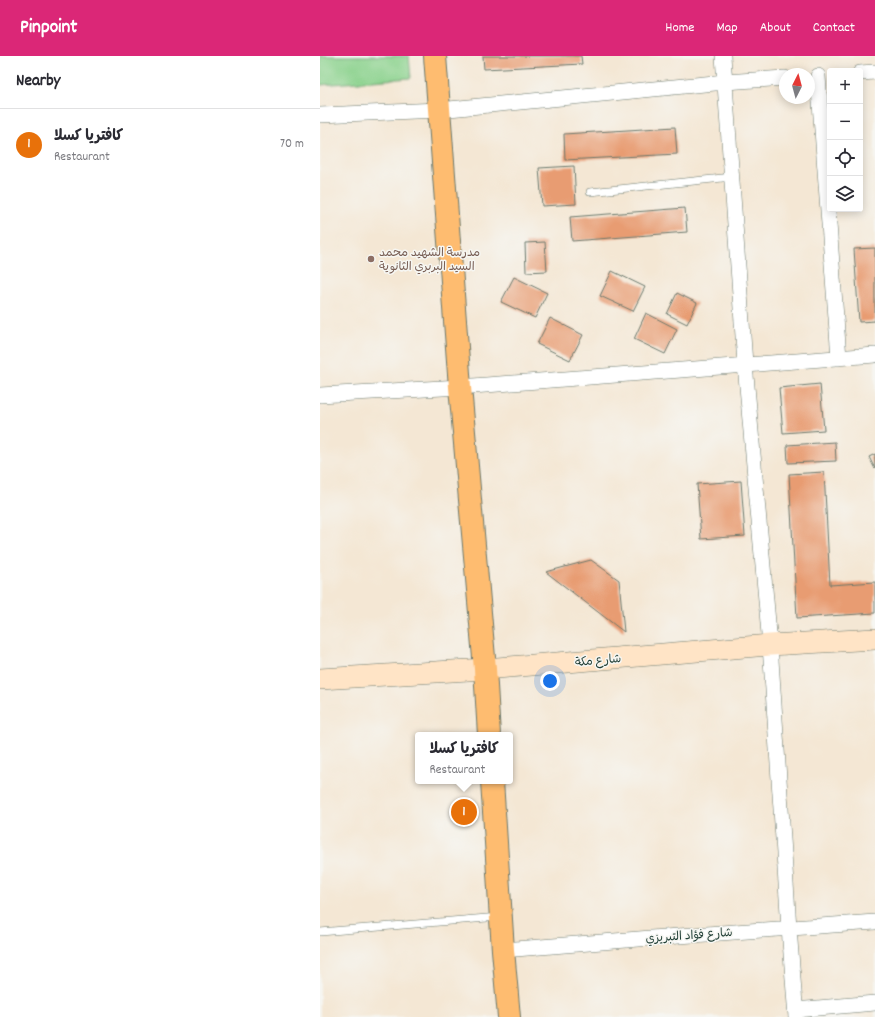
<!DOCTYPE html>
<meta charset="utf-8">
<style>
body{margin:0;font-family:Dekko,"Playpen Sans Arabic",sans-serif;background:#f2f2f3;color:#2b2b33}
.controls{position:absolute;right:12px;top:12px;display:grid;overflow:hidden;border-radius:4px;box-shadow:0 2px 10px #0003}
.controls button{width:36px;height:36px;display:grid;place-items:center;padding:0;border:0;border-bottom:1px solid #e1e1e2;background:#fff;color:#2b2b33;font:20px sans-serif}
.compass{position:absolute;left:459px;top:12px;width:36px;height:36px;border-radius:50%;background:#fff;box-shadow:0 2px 10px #0003;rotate:6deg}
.you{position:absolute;left:230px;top:625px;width:14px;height:14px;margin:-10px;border:3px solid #fff;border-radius:50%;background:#1a73e8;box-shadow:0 0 0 6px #1a73e833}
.badge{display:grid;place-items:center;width:26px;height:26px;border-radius:50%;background:#db2777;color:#fff;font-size:13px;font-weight:700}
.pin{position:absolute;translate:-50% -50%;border:2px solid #fff;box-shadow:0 1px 4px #0006}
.popup{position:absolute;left:95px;top:676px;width:98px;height:52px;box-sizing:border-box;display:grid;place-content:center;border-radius:4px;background:#fff;filter:drop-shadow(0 1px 3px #0005);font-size:13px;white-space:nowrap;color:#7c7c81}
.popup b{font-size:15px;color:#2b2b33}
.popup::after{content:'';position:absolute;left:50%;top:100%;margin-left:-8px;border:8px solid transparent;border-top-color:#fff}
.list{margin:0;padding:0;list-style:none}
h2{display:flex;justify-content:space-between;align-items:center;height:52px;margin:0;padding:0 16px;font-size:17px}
h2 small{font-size:13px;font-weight:400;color:#7c7c81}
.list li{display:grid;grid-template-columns:26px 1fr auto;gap:12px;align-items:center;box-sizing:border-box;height:72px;padding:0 16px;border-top:1px solid #e1e1e2}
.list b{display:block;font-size:15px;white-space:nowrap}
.list p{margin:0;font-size:13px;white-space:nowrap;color:#7c7c81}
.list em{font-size:13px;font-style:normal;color:#7c7c81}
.icon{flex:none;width:22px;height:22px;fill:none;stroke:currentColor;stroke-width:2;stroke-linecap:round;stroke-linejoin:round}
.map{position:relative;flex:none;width:555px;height:961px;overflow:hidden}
header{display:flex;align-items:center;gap:24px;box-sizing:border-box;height:56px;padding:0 20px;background:#db2777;color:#fff}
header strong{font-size:19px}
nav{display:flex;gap:22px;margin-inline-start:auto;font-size:14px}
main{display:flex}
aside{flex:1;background:#fff}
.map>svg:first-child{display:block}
</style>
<header>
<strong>Pinpoint</strong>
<nav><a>Home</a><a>Map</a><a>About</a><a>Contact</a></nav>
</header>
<main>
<aside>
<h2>Nearby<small></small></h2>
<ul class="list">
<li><span class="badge" style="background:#e8710a">1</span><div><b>كافتريا كسلا</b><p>Restaurant</p></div><em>70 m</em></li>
</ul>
</aside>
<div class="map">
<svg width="555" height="961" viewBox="0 0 555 961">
<rect width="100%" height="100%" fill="#f6f6f2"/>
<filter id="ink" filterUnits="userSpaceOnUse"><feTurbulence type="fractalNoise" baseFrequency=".025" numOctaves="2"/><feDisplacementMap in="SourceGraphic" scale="8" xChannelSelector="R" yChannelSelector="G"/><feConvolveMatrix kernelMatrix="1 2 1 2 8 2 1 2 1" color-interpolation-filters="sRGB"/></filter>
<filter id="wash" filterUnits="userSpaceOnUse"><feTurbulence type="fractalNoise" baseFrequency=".012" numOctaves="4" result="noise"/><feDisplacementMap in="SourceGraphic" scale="16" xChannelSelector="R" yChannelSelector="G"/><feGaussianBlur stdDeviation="0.9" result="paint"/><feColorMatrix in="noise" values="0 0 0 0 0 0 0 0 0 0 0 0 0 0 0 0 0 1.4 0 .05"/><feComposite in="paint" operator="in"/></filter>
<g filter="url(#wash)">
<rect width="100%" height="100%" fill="#f4e7d4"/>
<path fill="#8bd28d" stroke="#558860" d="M 0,0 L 89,0 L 91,22 L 0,29 Z"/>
<g id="blocks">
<path fill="#e89c72" d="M 163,0 L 261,0 L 262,8 L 164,13 Z
M 355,71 L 357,98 L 245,104 L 244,78 Z
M 254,110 L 256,148 L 222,150 L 219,112 Z
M 365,152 L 367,176 L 252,185 L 250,161 Z
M 225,186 L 227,215 L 206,216 L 205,187 Z
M 555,192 L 555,265 L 539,266 L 534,193 Z
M 292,215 L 325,231 L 313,255 L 280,240 Z
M 194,221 L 227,237 L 215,262 L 181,246 Z
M 357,237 L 377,247 L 367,268 L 347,258 Z
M 326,257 L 357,273 L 345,298 L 314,283 Z
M 230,262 L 263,279 L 250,304 L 217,288 Z
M 500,328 L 504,374 L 463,377 L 459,332 Z
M 515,386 L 516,405 L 468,407 L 467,389 Z
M 555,398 L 555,413 L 549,401 Z
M 504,416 L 510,529 L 555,526 L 555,557 L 477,562 L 469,418 Z
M 421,425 L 425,480 L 381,483 L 377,428 Z
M 271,504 L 299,524 L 304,576 L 226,516 Z"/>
</g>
</g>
<g filter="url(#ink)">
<use href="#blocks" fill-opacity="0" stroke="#6a786c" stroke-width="1"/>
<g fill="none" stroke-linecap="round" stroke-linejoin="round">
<g stroke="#6a786c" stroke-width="8">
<path id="lane" d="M 270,136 L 412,121
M 0,876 L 179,861"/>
</g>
<g stroke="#6a786c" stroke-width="16">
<path id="street" d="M 403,0 L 425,308 L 450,589 L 469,872 L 476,961
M 540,17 L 555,16
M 498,20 L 519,302
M 0,59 L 119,54 L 405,26 L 465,22
M 0,339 L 140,331 L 555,299
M 183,894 L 331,882 L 555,866
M 475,954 L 555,947"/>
</g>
<g stroke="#6a786c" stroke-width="22">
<path id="secondary" d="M 0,623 L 165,613 L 450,589 L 555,583"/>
</g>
<g stroke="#6a786c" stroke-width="24">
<path id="highway" d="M 115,0 L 140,331 L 165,613 L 169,679
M 172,725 L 183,894 L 189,961"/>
</g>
<use href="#lane" stroke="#fff" stroke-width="7"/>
<use href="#street" stroke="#fff" stroke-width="15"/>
<use href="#secondary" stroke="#ffe4c6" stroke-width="21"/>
<use href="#highway" stroke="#febc70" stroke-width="22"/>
</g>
</g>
<circle fill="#8d6e63" stroke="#f6f6f2" stroke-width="1.5" cx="51" cy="203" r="4"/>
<g text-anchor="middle" stroke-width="3" stroke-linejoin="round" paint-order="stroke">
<g font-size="12" fill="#785e54" stroke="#f6f6f2" text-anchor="start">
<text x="59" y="200">مدرسة الشهيد محمد<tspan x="59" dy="14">السيد البربري الثانوية</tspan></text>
</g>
<g font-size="12" fill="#1f3d34" stroke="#f6f6f2">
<text transform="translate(278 604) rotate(-5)" y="4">شارع مكة</text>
<text transform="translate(369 879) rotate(-4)" y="4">شارع فؤاد التبريزي</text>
</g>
</g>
</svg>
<div class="controls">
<button>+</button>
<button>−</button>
<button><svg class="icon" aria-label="locate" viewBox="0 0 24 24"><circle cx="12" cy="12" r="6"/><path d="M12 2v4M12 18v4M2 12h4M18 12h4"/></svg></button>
<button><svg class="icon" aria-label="layers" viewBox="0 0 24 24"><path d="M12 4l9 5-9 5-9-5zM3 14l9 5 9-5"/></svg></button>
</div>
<svg class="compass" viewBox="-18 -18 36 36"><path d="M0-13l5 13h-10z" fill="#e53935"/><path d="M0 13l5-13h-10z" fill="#7c7c81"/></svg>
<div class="you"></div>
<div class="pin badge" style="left:144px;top:756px;background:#e8710a">1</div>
<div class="popup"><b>كافتريا كسلا</b>Restaurant</div>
</div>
</main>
